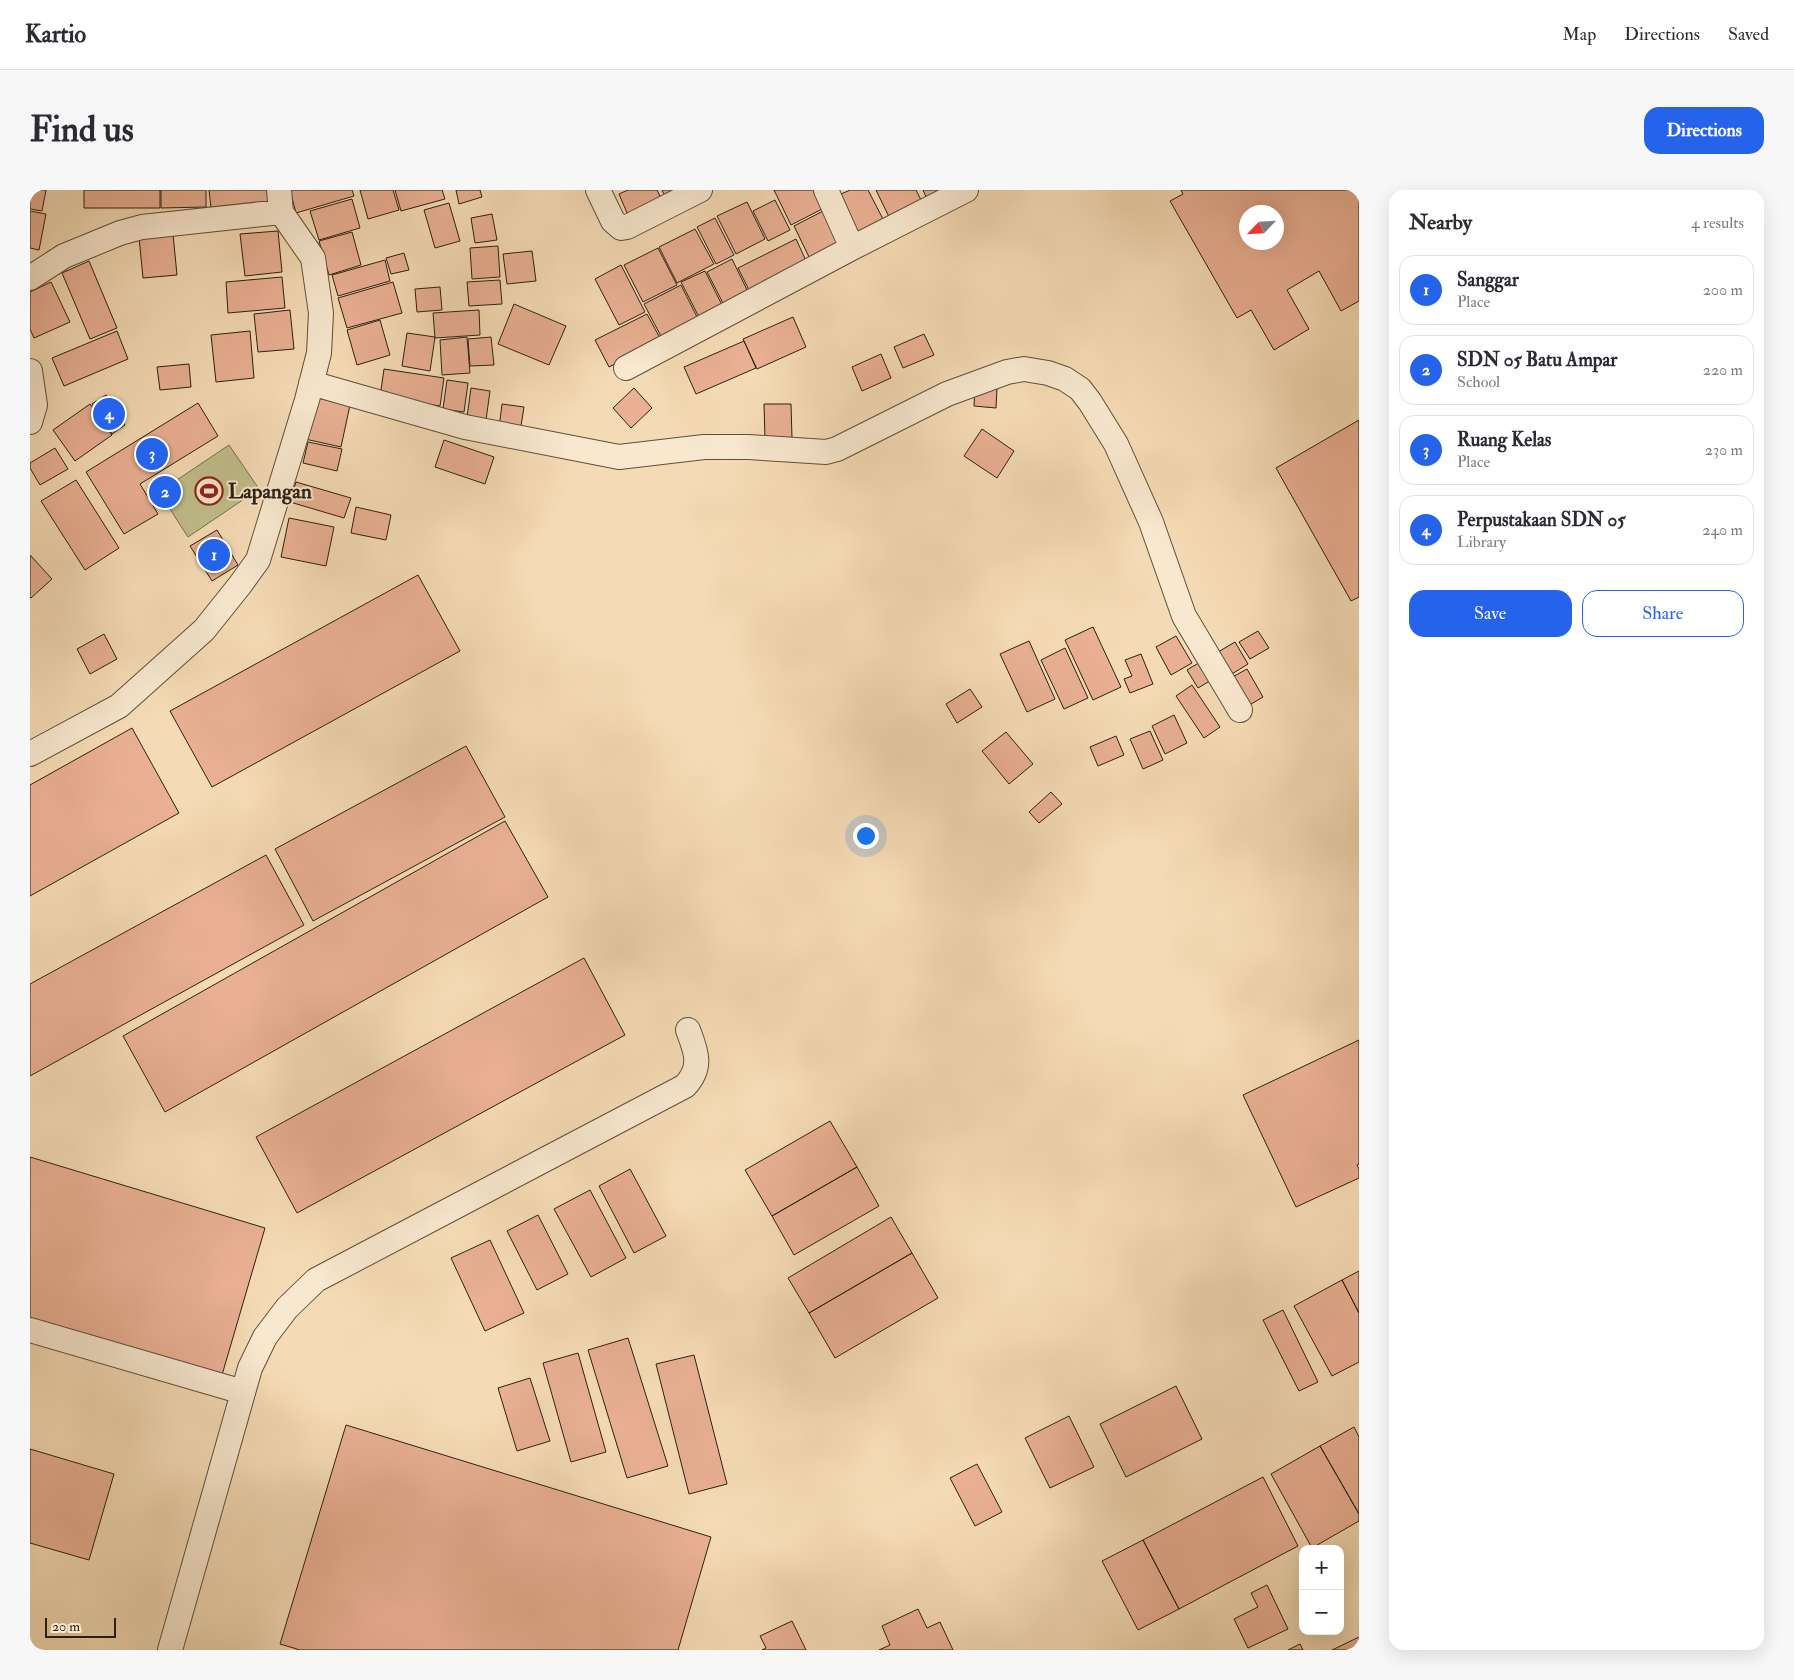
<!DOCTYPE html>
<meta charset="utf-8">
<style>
body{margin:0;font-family:"IM FELL Double Pica",serif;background:#f7f7f7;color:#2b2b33}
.controls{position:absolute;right:15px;bottom:15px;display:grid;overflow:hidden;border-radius:10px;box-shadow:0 5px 20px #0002}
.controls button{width:45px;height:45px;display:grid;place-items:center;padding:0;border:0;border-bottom:1px solid #e1e1e2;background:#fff;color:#2b2b33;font:25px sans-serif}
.compass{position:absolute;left:1209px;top:15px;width:45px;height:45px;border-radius:50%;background:#fff;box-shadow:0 5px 20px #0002;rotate:245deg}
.scale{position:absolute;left:15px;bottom:12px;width:71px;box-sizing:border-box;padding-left:5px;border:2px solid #2c2012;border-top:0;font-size:14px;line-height:18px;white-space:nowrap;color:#2c2012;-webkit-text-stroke:4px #f8e8cf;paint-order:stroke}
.you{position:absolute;left:835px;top:645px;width:18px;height:18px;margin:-12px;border:4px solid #fff;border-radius:50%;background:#1a73e8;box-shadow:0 0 0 8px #1a73e833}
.badge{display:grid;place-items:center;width:32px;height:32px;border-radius:50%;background:#2563eb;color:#fff;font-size:16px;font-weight:700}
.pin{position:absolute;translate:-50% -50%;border:2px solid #fff;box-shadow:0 1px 5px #0006}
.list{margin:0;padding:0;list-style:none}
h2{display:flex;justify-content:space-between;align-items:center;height:65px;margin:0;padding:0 20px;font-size:21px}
h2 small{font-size:16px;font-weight:400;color:#7c7c81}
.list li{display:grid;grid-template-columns:32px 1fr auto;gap:15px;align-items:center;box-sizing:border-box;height:70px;margin:0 10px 10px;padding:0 10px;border:1px solid #e1e1e2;border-radius:15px}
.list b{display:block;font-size:19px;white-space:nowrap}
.list p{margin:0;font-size:16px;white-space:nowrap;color:#7c7c81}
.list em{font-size:16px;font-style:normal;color:#7c7c81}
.actions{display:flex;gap:10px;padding:15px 20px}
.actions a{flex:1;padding:11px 0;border:1px solid #2563eb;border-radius:15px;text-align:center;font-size:18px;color:#2563eb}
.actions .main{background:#2563eb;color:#fff}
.map{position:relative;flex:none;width:1329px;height:1460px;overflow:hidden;border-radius:15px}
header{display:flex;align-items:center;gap:30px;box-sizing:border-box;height:70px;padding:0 25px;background:#fff;border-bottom:1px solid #e1e1e2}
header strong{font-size:24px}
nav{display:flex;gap:28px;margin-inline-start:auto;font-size:18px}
.intro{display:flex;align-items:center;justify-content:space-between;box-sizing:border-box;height:120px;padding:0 30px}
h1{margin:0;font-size:35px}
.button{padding:12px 22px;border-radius:15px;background:#2563eb;color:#fff;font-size:18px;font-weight:700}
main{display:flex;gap:30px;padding:0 30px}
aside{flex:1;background:#fff;border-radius:15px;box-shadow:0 5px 20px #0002}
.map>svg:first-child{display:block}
</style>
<header>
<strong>Kartio</strong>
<nav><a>Map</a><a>Directions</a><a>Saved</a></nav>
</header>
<div class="intro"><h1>Find us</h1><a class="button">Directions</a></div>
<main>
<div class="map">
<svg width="1329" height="1460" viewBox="0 0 1329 1460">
<rect width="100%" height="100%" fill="#f5dbb5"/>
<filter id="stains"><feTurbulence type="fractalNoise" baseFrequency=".004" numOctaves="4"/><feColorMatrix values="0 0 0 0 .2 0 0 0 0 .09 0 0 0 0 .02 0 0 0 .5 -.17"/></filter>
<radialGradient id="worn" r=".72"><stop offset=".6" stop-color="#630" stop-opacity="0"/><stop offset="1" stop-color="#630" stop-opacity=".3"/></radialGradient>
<path fill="#c0be8a" stroke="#766f4e" d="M 199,255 L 229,299 L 158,347 L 129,302 Z"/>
<path fill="#e9b093" stroke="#2c2012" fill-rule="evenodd" d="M 0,0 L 16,0 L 12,21 L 0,19 Z
M 54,0 L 130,0 L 130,18 L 54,18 Z
M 131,0 L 176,0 L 176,17 L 131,18 Z
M 179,0 L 238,0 L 239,13 L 181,18 Z
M 260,0 L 322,0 L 324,6 L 266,23 Z
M 330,0 L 363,0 L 369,20 L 338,29 Z
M 365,0 L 412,0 L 415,9 L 371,21 Z
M 426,0 L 450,0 L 452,7 L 429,14 Z
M 598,0 L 627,0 L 634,15 L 600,30 L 589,4 Z
M 632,0 L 661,0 L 637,10 Z
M 744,0 L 788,0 L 796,17 L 761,35 Z
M 820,0 L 838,0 L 854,31 L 829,44 L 809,5 Z
M 846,0 L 886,0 L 892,12 L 860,29 Z
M 893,0 L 914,0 L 897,9 Z
M 1151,0 L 1329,0 L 1329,111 L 1311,121 L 1289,81 L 1257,100 L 1279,139 L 1244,160 L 1221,120 L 1207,128 L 1140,11 L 1153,4 ZM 1216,22 L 1246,22 L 1246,52 L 1216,52 Z
M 322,9 L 330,38 L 289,50 L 280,21 Z
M 745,10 L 760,40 L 738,51 L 723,21 Z
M 717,12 L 735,49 L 706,64 L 687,26 Z
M 419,13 L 430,51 L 405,58 L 394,20 Z
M 797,19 L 815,53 L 781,71 L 764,36 Z
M 0,21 L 16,24 L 9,60 L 0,58 Z
M 462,24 L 467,50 L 445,53 L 441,28 Z
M 685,28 L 704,65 L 686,74 L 667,37 Z
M 665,39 L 684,74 L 647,93 L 629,57 Z
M 248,41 L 252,82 L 215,86 L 210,44 Z
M 322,42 L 331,75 L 299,85 L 289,51 Z
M 143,44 L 147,85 L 113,88 L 109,47 Z
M 766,49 L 778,75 L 721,104 L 708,78 Z
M 468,56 L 470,87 L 442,89 L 440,58 Z
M 628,58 L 647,95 L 613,112 L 594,75 Z
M 502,61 L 506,91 L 477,94 L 473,64 Z
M 374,63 L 379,80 L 361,84 L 356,68 Z
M 702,69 L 720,106 L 696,119 L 677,82 Z
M 355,70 L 360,91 L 308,106 L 302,85 Z
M 59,71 L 87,138 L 60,149 L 32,83 Z
M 591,75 L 615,122 L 589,135 L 565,89 Z
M 675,81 L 694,119 L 671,131 L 651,92 Z
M 252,87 L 255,118 L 198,123 L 196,92 Z
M 470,90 L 472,114 L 439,116 L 437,92 Z
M 21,92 L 40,132 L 4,148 L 0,139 L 0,102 Z
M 363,92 L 372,123 L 317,138 L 308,108 Z
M 651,95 L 669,131 L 633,150 L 614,114 Z
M 410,97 L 412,120 L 387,122 L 385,99 Z
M 484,114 L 536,136 L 519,175 L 468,154 Z
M 260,120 L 264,159 L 228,162 L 224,124 Z
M 449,120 L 450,145 L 405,148 L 403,123 Z
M 617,124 L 631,150 L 579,177 L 565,150 Z
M 763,127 L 776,157 L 727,179 L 713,149 Z
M 350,130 L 360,165 L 327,175 L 317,140 Z
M 87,141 L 98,169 L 34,196 L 22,168 Z
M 220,141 L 224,188 L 186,192 L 181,145 Z
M 377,143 L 405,147 L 400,181 L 372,176 Z
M 894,144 L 904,165 L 873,178 L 864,157 Z
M 437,147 L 440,183 L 412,185 L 410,150 Z
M 461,147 L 464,175 L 440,176 L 438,149 Z
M 714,151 L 726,178 L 666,204 L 654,177 Z
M 851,164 L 861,188 L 832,201 L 822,177 Z
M 159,174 L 161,197 L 130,200 L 127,177 Z
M 354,179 L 414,188 L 410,216 L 350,207 Z
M 417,190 L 438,193 L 434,222 L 413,219 Z
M 945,196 L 967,198 L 966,218 L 944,216 Z
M 441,198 L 460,201 L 456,230 L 437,227 Z
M 604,198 L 622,218 L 601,238 L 583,218 Z
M 76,205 L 95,235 L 82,244 L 62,214 Z
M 283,207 L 320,215 L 311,257 L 275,249 Z
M 168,213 L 188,246 L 110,294 L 128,324 L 94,344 L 56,282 Z
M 60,214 L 82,245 L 45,271 L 23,240 Z
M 472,214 L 494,217 L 490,242 L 469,238 Z
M 734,214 L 761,214 L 762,248 L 735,249 Z
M 1329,230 L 1329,407 L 1321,411 L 1246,278 Z
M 952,239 L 984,261 L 967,288 L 934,266 Z
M 414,250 L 464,267 L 455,294 L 405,277 Z
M 278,252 L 312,259 L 307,281 L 273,273 Z
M 25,258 L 38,279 L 10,295 L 0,278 L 0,273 Z
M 46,290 L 89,358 L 55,380 L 11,311 Z
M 266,292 L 321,308 L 314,328 L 260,312 Z
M 326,317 L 361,325 L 356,350 L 321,343 Z
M 259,328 L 304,337 L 296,376 L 251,367 Z
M 187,340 L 208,375 L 182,391 L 160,356 Z
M 0,365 L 22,389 L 1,408 L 0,407 Z
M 388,385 L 430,461 L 182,597 L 140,521 Z
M 1063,437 L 1091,497 L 1063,510 L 1035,450 Z
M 1228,441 L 1239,458 L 1220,469 L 1209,452 Z
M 74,444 L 87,469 L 60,484 L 47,459 Z
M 1146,446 L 1162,473 L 1141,485 L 1126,457 Z
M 999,451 L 1025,509 L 997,522 L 970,464 Z
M 1205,452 L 1218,474 L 1197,487 L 1183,465 Z
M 1035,458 L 1058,508 L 1034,519 L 1011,470 Z
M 1111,464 L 1123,494 L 1100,503 L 1094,489 L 1102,486 L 1095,470 Z
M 1172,471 L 1183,489 L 1168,498 L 1157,480 Z
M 1217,479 L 1233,507 L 1216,517 L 1199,489 Z
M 1162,495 L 1190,537 L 1174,548 L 1146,506 Z
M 940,499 L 952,517 L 927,533 L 916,514 Z
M 1144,525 L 1157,553 L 1135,564 L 1122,536 Z
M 102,538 L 149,623 L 0,706 L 0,595 Z
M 1120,541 L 1133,570 L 1113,579 L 1100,549 Z
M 976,542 L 1003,574 L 979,594 L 952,561 Z
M 1086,546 L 1094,565 L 1068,576 L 1060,557 Z
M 436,556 L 475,627 L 283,731 L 245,659 Z
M 1021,602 L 1032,614 L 1009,633 L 999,622 Z
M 475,631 L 518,707 L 135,922 L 93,846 Z
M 236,665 L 274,735 L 0,886 L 0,794 Z
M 554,768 L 595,845 L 267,1023 L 226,947 Z
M 1329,850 L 1329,974 L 1327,975 L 1329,979 L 1329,988 L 1266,1017 L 1213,905 Z
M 800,931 L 827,977 L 742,1026 L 715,980 Z
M 0,967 L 235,1038 L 192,1185 L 0,1128 Z
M 827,977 L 849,1016 L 764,1065 L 742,1026 Z
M 600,979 L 636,1046 L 604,1063 L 569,996 Z
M 560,1000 L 596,1068 L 561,1087 L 524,1019 Z
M 508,1025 L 538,1084 L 507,1100 L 477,1041 Z
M 861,1027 L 882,1063 L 779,1123 L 758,1088 Z
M 460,1050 L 494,1123 L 455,1141 L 421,1068 Z
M 882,1063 L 908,1108 L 805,1168 L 779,1123 Z
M 1329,1081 L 1329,1123 L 1312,1090 Z
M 1312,1090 L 1329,1123 L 1329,1172 L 1302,1186 L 1264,1116 Z
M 1253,1120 L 1288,1192 L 1269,1201 L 1233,1130 Z
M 598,1148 L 638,1276 L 597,1288 L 558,1160 Z
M 548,1163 L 576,1262 L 541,1272 L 513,1173 Z
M 664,1165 L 697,1294 L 659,1304 L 626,1174 Z
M 500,1188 L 520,1251 L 487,1261 L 468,1198 Z
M 1146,1196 L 1172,1249 L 1096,1287 L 1070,1234 Z
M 1039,1226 L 1064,1277 L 1020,1298 L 995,1248 Z
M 316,1235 L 681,1347 L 648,1460 L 270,1460 L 250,1454 Z
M 1324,1237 L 1329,1247 L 1329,1324 L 1290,1256 Z
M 1290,1256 L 1329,1324 L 1329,1331 L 1282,1358 L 1241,1284 Z
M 0,1259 L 84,1284 L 59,1370 L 0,1353 Z
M 947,1274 L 972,1322 L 945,1336 L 920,1288 Z
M 1233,1287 L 1268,1356 L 1149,1419 L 1113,1350 Z
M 1113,1350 L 1149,1419 L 1108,1440 L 1072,1371 Z
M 1237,1395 L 1258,1439 L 1218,1458 L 1204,1429 L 1228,1417 L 1221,1403 Z
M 888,1419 L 897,1438 L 910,1432 L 923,1460 L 849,1460 L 860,1455 L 852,1436 Z
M 762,1431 L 776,1460 L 732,1460 L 736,1458 L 730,1446 Z
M 1329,1447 L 1329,1460 L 1302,1460 Z
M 1270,1454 L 1273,1460 L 1258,1460 Z"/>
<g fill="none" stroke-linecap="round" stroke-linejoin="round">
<g stroke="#5e4f3b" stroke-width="26">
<path id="street" d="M 568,0 L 583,31 L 591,38 L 597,37 L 670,0
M 796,0 L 822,58
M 0,88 L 34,66 L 90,43 L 112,37 L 251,22
M 596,178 L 822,58 L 936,0
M 0,181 L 5,215 L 0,232
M 281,193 L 435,237 L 589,267 L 674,257 L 718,257 L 796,262 L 807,259 L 917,204 L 977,182 L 994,179 L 1018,183 L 1035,189 L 1050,199 L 1060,212 L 1086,254 L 1121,332 L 1154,426 L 1210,520
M 0,564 L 89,516 L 174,440 L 210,395 L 228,370 L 277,210 L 289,163 L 291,123 L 283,68 L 251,22 L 249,0
M 0,1140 L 213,1202
M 140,1460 L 220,1178 L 235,1147 L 257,1118 L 286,1090 L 655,896 C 673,877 666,861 658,840"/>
</g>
<use href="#street" stroke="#f8e8cf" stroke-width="24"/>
</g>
<defs>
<g id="stadium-ring" transform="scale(1.4375)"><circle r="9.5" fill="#f8e8cf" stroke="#8f2418" stroke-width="1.5"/><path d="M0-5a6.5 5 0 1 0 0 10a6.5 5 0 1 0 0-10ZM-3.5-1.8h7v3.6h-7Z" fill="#8f2418"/></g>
</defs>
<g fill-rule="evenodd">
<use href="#stadium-ring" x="179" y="301"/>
</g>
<g text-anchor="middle" stroke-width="4" stroke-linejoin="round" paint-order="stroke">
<g font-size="21" font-weight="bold" fill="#2c2012" stroke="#f8e8cf" text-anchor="start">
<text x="198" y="308">Lapangan</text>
</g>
</g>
<rect width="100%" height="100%" filter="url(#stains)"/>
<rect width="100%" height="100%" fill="url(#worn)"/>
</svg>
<div class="controls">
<button>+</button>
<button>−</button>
</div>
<svg class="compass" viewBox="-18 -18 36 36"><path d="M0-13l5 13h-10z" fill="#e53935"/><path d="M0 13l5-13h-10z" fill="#7c7c81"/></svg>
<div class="scale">20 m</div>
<div class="you"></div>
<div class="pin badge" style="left:184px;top:365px">1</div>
<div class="pin badge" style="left:135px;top:302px">2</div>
<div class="pin badge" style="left:122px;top:264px">3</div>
<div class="pin badge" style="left:79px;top:224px">4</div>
</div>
<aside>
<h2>Nearby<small>4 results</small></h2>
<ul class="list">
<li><span class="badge">1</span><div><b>Sanggar</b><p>Place</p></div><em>200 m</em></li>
<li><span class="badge">2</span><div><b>SDN 05 Batu Ampar</b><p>School</p></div><em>220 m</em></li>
<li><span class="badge">3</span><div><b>Ruang Kelas</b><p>Place</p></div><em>230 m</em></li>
<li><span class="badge">4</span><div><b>Perpustakaan SDN 05</b><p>Library</p></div><em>240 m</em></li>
</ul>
<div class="actions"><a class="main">Save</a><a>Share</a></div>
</aside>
</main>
